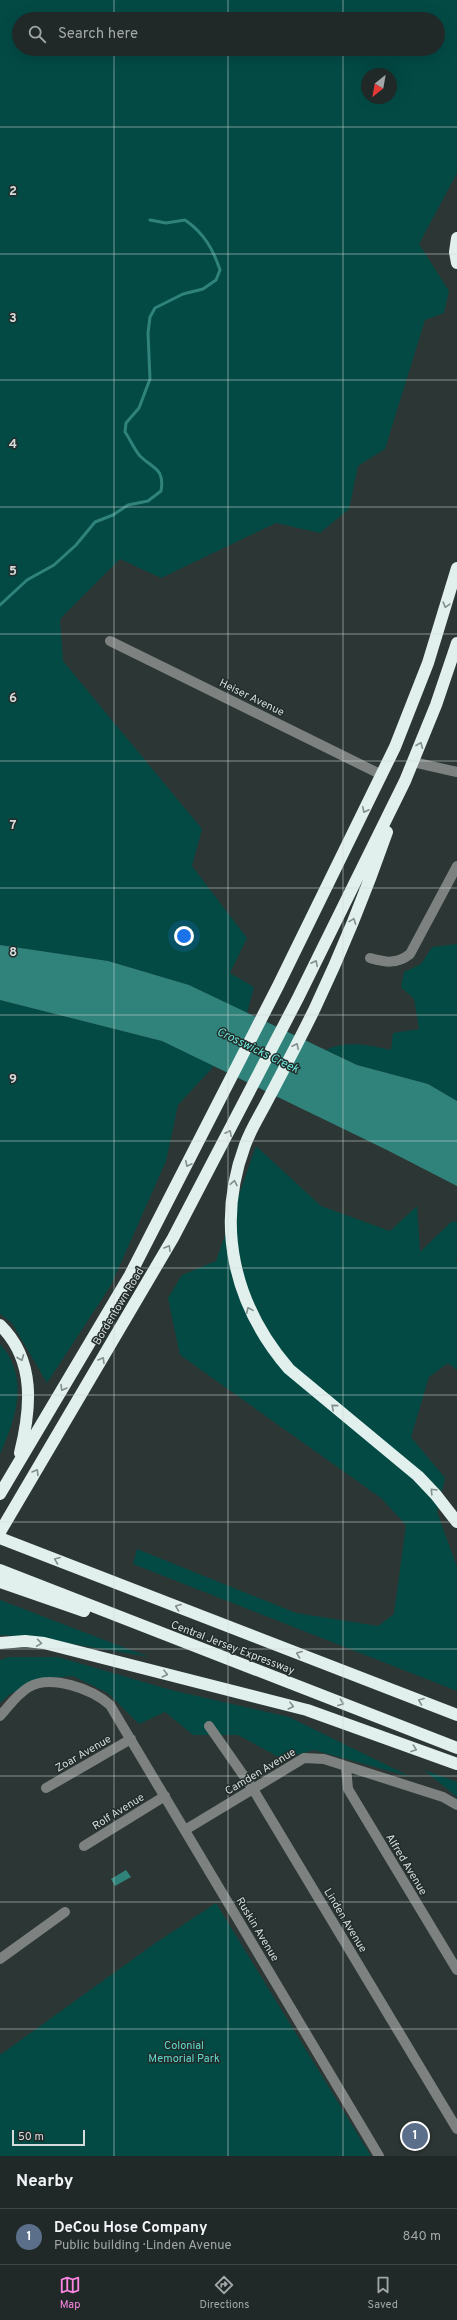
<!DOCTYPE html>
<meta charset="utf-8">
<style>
body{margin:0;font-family:Overpass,sans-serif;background:#2d3534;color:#f1f3f6}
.compass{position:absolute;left:361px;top:68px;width:36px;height:36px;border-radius:50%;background:#212928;box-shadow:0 4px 16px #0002;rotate:211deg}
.scale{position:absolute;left:12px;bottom:10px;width:73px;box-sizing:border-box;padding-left:4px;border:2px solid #d5dbda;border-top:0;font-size:11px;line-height:14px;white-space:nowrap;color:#d5dbda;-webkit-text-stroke:3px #222d2b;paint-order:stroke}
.you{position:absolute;left:184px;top:936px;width:14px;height:14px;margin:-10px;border:3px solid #fff;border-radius:50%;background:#1a73e8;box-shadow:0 0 0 6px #1a73e833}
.badge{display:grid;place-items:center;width:26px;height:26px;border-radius:50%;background:#fd86e3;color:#fff;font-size:13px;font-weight:700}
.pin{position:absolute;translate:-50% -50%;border:2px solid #fff;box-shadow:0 1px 4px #0006}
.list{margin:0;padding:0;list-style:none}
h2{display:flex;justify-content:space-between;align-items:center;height:52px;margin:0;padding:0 16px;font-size:17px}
h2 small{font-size:13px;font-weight:400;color:#a2a6a8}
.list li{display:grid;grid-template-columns:26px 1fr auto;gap:12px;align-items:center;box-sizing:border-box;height:56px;padding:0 16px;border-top:1px solid #3e4545}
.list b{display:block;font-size:15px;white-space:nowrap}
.list p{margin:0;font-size:13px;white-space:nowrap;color:#a2a6a8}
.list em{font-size:13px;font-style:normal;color:#a2a6a8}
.icon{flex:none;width:22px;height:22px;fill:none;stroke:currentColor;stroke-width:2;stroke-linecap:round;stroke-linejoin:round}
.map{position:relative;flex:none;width:457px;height:2156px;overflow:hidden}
.search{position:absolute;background:#212928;box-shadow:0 4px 16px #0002;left:12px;right:12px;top:12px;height:44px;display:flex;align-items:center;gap:10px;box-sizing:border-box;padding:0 14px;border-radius:22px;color:#a2a6a8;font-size:15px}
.sheet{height:108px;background:#212928}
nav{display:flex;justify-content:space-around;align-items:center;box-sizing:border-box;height:56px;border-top:1px solid #3e4545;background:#212928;font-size:11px;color:#a2a6a8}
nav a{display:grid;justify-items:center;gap:2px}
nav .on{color:#fd86e3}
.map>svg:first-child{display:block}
</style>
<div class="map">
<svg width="457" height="2156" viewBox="0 0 457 2156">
<rect width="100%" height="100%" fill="#2c3735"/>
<path fill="#034a45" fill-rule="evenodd" d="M 0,0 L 457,0 L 457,173 L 419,244 L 449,291 L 444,313 L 425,320 L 385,449 L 358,466 L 349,509 L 320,533 L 276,523 L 161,578 L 120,559 L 60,619 L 63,661 L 202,829 L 192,866 L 247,938 L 230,973 L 254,987 L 247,1013 L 189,985 L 108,961 L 0,945 ZM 19,19 L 438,19 L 438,49 L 19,49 ZM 367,74 L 391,74 L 391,98 L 367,98 Z
M 457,944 L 457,1101 L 428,1084 L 357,1065 L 326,1050 C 347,1040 369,1045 391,1050 L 393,1033 L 419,1029 L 414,999 L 401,987 L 404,972 L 421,964 L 432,947 Z
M 0,1000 L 162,1041 L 214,1066 L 178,1105 L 166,1161 L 111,1285 L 47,1383 L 12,1323 L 0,1314 Z
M 256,1146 L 321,1206 L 390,1231 L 417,1206 L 420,1252 L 451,1222 L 457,1221 L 457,1258 L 455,1260 L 457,1261 L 457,1370 L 448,1363 L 429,1377 L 411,1437 L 445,1478 L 437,1512 L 457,1567 L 457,1691 L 133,1564 L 137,1549 L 296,1613 L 378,1626 L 394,1614 L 406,1525 L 381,1498 L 180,1355 L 168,1298 L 182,1275 L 216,1261 Z
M 0,1344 C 30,1377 16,1418 0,1454 Z
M 0,1600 L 149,1657 L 32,1637 L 0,1635 Z
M 9,1657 L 58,1657 L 171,1690 L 289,1717 L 411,1777 L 314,1750 L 282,1759 L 238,1735 L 193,1735 L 165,1712 L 139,1724 L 108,1693 L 73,1676 L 37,1679 L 9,1695 L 0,1703 L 0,1660 Z
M 424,1770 L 457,1782 L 457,1797 Z
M 216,1903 L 371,2156 L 0,2156 L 0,2055 L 154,1944 Z"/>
<path fill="#30837b" d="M 0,945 L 108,961 L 189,985 L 357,1065 L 428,1084 L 457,1101 L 457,1186 L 387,1150 L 162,1041 L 0,1000 Z
M 126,1870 L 131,1877 L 115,1886 L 111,1879 Z"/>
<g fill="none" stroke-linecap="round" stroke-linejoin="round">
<path stroke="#30837b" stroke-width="3" d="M 0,605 L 27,580 L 54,565 L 76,545 L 95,522 L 113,515 L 128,505 L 148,501 L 161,491 C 165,468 153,469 140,456 C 134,449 130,439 125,432 L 126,423 L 139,408 L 150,379 L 148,333 L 150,317 L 155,308 L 183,294 L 203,289 L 216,280 L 220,270 C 213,249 204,233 185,220 L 166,223 L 150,220"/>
<path stroke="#7d8281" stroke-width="10" d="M 110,641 L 382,775
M 413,762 L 457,772
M 370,958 C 385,962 396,965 410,954 L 457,866
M 0,1716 C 9,1706 17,1694 29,1687 C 51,1674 92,1689 110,1705 L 379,2156
M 209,1726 L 253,1789 L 457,2129
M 346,1767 L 348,1789 L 457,1970
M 46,1788 L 131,1739
M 185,1830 L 304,1758 L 324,1759 L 443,1797 L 457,1805
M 84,1846 L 165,1796
M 0,1959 L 65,1912"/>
<path stroke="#e1efed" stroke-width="12" d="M 457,238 L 455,252 L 457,263
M 387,832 C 366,892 342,951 315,1008 C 299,1041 282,1073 265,1105 C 258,1118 250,1131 245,1145 C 215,1226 234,1305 289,1369 L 418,1476 L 436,1495 L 457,1522
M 0,1325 C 36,1360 31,1409 20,1453
M 0,1494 L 130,1275 L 278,986 L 395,747 L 428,663 L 457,568
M 0,1532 L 173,1238 L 298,998 L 405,781 L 436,705 L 457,643
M 0,1538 L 457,1715
M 0,1570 L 457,1748
M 0,1582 L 84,1611
M 0,1643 L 25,1641 L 44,1643 L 307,1710 L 457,1764"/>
</g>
<defs><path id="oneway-chevron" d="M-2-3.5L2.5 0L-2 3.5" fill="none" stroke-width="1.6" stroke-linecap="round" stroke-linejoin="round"/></defs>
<g stroke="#828e8c">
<use href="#oneway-chevron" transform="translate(446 605) rotate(106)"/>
<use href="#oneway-chevron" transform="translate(420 745) rotate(-68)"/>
<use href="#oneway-chevron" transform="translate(365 810) rotate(116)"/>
<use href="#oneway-chevron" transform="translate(353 921) rotate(-69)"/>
<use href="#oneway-chevron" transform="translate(315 963) rotate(-64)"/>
<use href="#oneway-chevron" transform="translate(296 1046) rotate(-63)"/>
<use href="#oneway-chevron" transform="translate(229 1133) rotate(-63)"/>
<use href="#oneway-chevron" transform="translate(188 1164) rotate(116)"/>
<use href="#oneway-chevron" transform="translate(234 1183) rotate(-79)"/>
<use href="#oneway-chevron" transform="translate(168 1248) rotate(-60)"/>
<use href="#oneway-chevron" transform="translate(249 1310) rotate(-114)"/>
<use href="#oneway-chevron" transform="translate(21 1358) rotate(68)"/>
<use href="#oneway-chevron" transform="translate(102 1360) rotate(-59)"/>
<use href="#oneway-chevron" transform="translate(63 1388) rotate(121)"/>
<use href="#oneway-chevron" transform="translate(334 1407) rotate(-140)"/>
<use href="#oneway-chevron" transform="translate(36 1472) rotate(-59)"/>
<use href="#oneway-chevron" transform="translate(433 1491) rotate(-134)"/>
<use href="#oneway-chevron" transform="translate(57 1560) rotate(-159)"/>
<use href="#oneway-chevron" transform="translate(178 1607) rotate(-159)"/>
<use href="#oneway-chevron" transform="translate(39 1643) rotate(8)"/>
<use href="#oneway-chevron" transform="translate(299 1654) rotate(-159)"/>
<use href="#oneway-chevron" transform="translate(165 1674) rotate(14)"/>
<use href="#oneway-chevron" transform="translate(421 1701) rotate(-159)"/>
<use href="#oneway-chevron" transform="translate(341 1703) rotate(21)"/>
<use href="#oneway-chevron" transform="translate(291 1706) rotate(14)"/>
<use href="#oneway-chevron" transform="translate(414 1749) rotate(20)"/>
</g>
<path fill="none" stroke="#d5dbda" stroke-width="1" stroke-opacity="0.55" d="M 114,0 L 114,19M 228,0 L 228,19M 343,0 L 343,19M 114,49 L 114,2156M 228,49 L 228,2156M 343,49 L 343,2156M 0,127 L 457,127M 0,254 L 457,254M 0,380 L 457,380M 0,507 L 457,507M 0,634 L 457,634M 0,761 L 457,761M 0,888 L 457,888M 0,1015 L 457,1015M 0,1141 L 457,1141M 0,1268 L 457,1268M 0,1395 L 457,1395M 0,1522 L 457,1522M 0,1649 L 457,1649M 0,1776 L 457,1776M 0,1902 L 457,1902M 0,2029 L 457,2029"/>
<g text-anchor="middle" stroke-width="3" stroke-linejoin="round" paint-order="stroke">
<g font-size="11" fill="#d5dbda" stroke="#222d2b">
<text transform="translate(252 697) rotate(26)" y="4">Heiser Avenue</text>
<text transform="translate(118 1306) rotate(-59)" y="4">Bordentown Road</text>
<text transform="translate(233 1647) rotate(21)" y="4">Central Jersey Expressway</text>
<text transform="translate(83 1753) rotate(-30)" y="4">Zoar Avenue</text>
<text transform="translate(260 1771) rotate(-31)" y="4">Camden Avenue</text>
<text transform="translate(118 1811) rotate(-32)" y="4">Rolf Avenue</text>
<text transform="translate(407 1864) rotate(59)" y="4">Alfred Avenue</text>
<text transform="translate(346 1920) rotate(59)" y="4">Linden Avenue</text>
<text transform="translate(258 1929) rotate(59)" y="4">Ruskin Avenue</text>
</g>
<g font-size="11" fill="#60d9cd" stroke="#222d2b">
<text x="184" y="2049">Colonial<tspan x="184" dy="13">Memorial Park</tspan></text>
</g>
<g font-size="12" font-style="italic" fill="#70e7db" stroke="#222d2b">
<text transform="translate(258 1050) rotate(26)" y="4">Crosswicks Creek</text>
</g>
</g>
<g font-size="13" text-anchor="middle" font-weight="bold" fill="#d5dbda" stroke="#222d2b" stroke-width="3" stroke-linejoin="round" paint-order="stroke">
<text x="13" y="195">2</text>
<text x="13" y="322">3</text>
<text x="13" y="448">4</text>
<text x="13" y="575">5</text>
<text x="13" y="702">6</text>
<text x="13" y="829">7</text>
<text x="13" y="956">8</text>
<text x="13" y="1083">9</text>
</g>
</svg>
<svg class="compass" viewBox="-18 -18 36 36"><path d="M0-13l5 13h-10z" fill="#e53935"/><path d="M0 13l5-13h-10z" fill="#a2a6a8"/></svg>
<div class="scale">50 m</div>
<div class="you"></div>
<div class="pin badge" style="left:415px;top:2136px;background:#5c6f8a">1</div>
<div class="search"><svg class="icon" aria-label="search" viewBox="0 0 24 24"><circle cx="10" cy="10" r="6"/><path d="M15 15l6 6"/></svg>Search here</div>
</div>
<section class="sheet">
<h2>Nearby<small></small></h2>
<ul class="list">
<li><span class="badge" style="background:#5c6f8a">1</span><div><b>DeCou Hose Company</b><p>Public building · Linden Avenue</p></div><em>840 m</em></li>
</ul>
</section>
<nav>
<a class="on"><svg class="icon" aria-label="map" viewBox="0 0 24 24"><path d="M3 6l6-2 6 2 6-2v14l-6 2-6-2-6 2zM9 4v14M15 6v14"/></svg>Map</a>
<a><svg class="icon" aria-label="directions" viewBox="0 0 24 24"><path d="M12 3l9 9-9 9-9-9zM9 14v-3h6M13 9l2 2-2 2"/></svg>Directions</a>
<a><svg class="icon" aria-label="saved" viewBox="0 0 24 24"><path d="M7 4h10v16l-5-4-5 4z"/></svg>Saved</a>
</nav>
